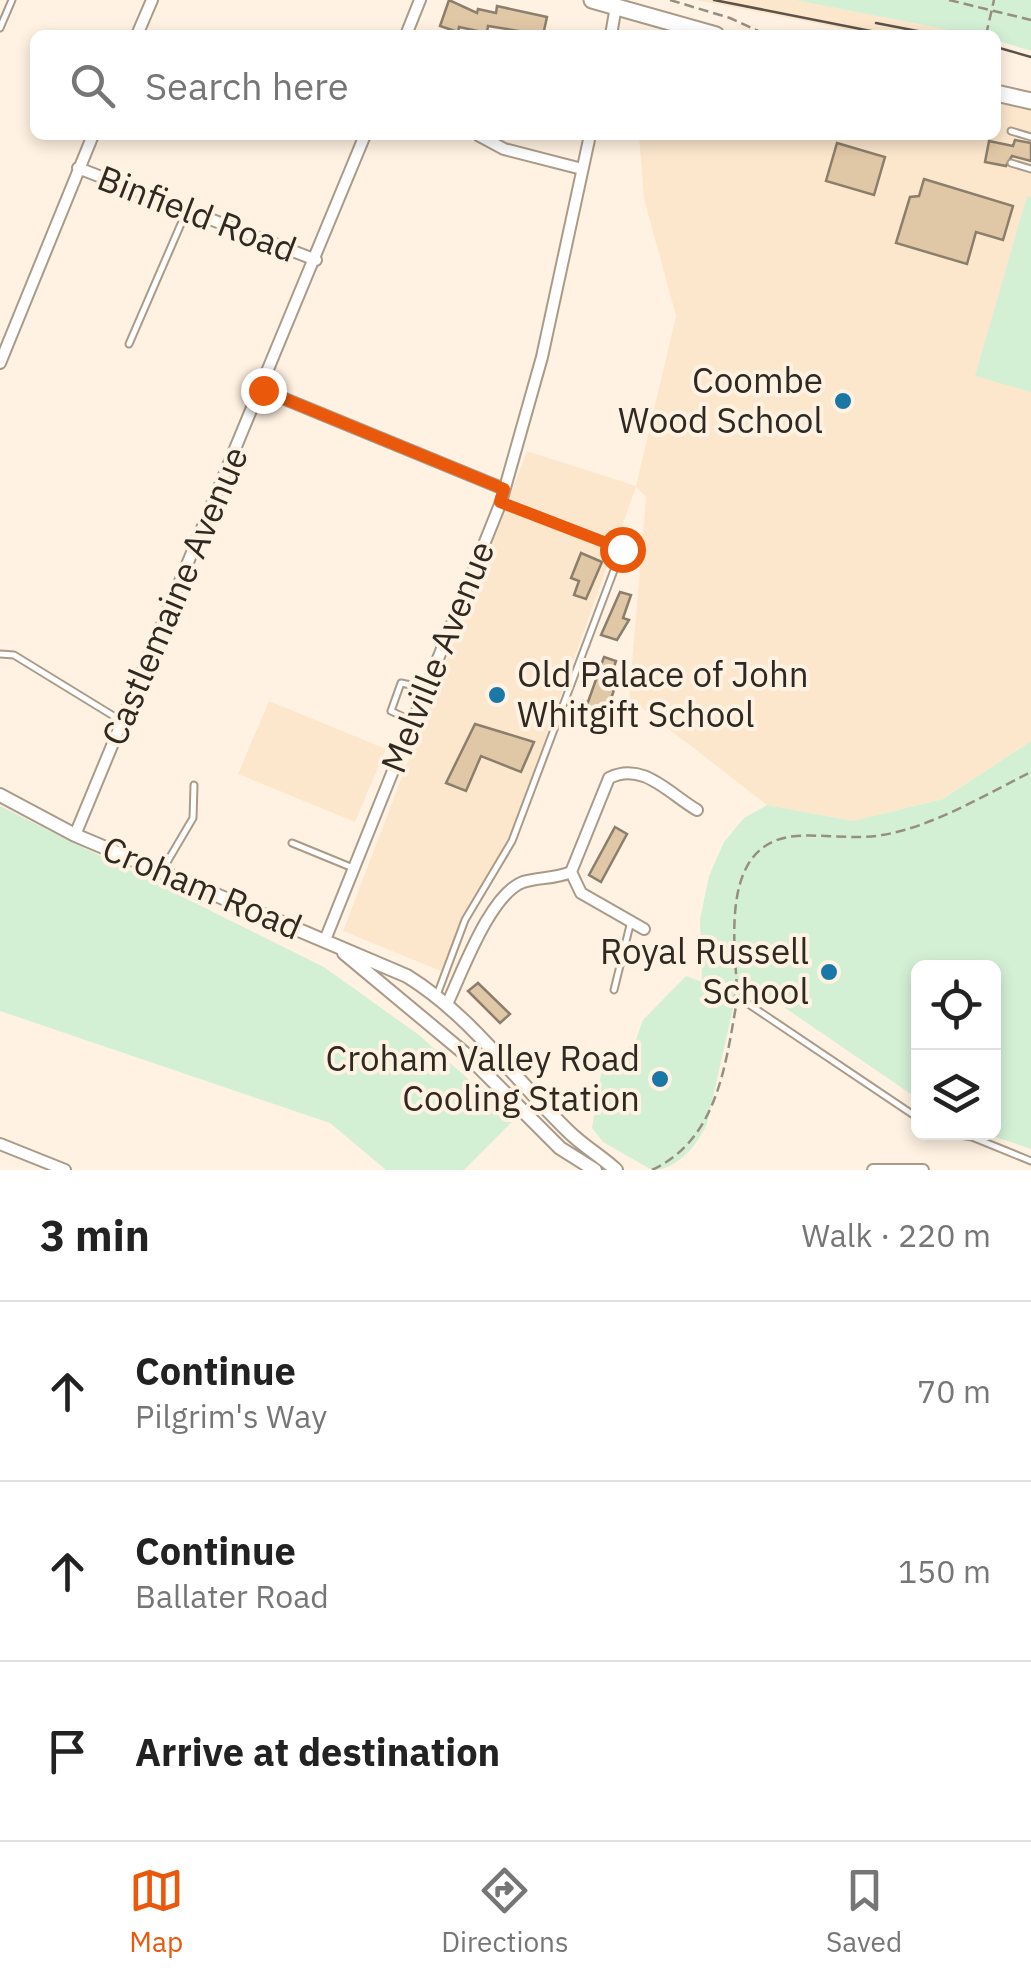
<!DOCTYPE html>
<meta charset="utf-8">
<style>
body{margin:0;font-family:"IBM Plex Sans",sans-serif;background:#f2f2f2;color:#222}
.controls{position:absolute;right:30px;bottom:30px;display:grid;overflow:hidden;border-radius:15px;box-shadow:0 5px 15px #0003}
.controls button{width:90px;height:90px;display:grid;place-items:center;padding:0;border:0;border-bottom:2px solid #e0e0e0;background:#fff;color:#222;font:50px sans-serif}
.stop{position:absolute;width:30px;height:30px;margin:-22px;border:8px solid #ea580c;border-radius:50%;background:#fff}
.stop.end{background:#ea580c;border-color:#fff;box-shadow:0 2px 10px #0008}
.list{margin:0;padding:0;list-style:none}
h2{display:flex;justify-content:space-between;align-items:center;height:130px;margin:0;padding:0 40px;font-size:42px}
h2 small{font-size:32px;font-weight:400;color:#767676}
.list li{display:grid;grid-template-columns:65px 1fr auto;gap:30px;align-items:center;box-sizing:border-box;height:180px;padding:0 40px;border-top:2px solid #e0e0e0}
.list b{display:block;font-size:38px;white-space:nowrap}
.list p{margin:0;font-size:32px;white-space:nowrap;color:#767676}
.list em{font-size:32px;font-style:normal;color:#767676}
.icon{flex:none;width:55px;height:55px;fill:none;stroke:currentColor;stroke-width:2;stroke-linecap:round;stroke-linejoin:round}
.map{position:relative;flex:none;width:1031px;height:1170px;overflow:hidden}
.search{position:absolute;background:#fff;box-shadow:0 5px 15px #0003;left:30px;right:30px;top:30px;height:110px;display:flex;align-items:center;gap:25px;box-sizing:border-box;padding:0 35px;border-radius:15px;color:#767676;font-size:38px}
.sheet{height:670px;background:#fff}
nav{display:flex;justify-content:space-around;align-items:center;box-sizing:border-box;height:140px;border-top:2px solid #e0e0e0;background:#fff;font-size:28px;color:#767676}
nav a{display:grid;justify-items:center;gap:5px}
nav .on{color:#ea580c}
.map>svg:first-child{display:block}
</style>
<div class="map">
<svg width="1031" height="1170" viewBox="0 0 1031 1170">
<rect width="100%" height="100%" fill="#fff2e2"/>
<path fill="#fce7cd" d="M 696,0 L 797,0 L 975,35 L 876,35 Z
M 996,101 L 1031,110 L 1031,741 L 943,799 L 853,821 L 767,805 L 629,698 L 646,497 L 636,487 L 617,540 L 509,498 L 527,451 L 636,486 L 676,316 L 644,199 L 639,135 L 996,135 Z
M 505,508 L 613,550 L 509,840 L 463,919 L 441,971 L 343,931 Z
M 269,701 L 386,749 L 355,822 L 238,774 Z"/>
<path fill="#d3f0d5" d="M 795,0 L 1031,0 L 1031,51 L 996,40 L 996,35 L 975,35 Z
M 1027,196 L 1031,197 L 1031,392 L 975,376 Z
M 1031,741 L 1031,1149 L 984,1133 L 994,1132 L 994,968 L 918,968 L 918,1099 L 740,977 L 707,1124 C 697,1145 678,1170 652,1170 L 603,1142 L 592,1128 L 601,1074 L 635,1042 L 643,1020 L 686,976 L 702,982 L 700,919 L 709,876 L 724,842 L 744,818 L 767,805 L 853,821 L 943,799 Z
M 0,806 L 324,967 L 419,1035 L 514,1120 L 464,1170 L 386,1170 L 330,1123 L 0,1011 Z"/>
<path fill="#e0c7a6" stroke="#8c7e6c" stroke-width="2.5" d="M 449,0 L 477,13 L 478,9 L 496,13 L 497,6 L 547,17 L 543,35 L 488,26 L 487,33 L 459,27 L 458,32 L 440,26 Z
M 1015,140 L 1031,143 L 1031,161 L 1012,156 L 1006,166 L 985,162 L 989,141 L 1013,146 Z
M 837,143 L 885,157 L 874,195 L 826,181 Z
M 924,179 L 1013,206 L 1003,240 L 976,232 L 967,264 L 896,243 L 910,197 L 919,196 Z
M 581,553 L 602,562 L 586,599 L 574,595 L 579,581 L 571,578 Z
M 620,592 L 631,595 L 623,618 L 629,620 L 617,640 L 601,635 Z
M 604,657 L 616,661 L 607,687 L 614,690 L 605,717 L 580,709 L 583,701 L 588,702 Z
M 475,724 L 534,742 L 521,772 L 481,756 L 466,791 L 446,783 Z
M 615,827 L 627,834 L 601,882 L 589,875 Z
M 478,983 L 510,1014 L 500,1023 L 468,991 Z"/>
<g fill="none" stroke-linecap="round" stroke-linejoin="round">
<g stroke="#aa9b89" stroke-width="9">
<path id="service" d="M 0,28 L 12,0
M 1011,131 L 1031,137
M 1011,163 L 1031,169
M 129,344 L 187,210
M 0,654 L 14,655 L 120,720
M 412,721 L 391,711 L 401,683 L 426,688
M 292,843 L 353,868
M 163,869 L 193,818 L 194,785
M 614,990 L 630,925
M 437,995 L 465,920 L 512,841 L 622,549 L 502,502
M 738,997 L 918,1118
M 941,1132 L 972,1137 L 1031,1161"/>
</g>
<g stroke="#aa9b89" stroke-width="14">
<path id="minor" d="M 137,35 L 152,0
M 406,35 L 420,0
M 611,35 L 616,6
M 478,135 L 504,149 L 582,169
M 78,168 L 316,260
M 0,363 L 93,135
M 263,390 L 504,489
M 75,835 L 365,135
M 571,872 L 581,893 L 644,929
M 325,940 L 501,502 L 542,357 L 590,135
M 447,1004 C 462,973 490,894 523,882 C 539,877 555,879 571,872 L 609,778 C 643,761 668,793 697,810
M 0,1144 L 65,1170
M 873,1170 L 923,1170"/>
</g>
<g stroke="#aa9b89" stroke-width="16">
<path id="tertiary" d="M 0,795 L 75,835 L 407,976 C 473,1017 513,1078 568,1131 C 583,1146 601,1156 616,1170
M 344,953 L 469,1057 L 560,1148 L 595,1170"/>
</g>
<g stroke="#aa9b89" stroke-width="19">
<path id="primary" d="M 592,0 L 716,35
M 996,93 L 1031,101"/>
</g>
<path stroke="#978e82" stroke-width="2.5" stroke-dasharray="10 5" stroke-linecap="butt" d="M 670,0 L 730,18 L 767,35
M 949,0 L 1031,20
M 986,35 L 994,0
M 737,989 C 734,937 721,841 797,836 C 825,834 855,840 882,835 C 932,827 985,795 1031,772
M 652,1170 C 716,1140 725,1069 736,1006"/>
<use href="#service" stroke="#fff" stroke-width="5"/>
<use href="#minor" stroke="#fff" stroke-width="10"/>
<use href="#tertiary" stroke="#fff" stroke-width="12"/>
<use href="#primary" stroke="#fff" stroke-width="15"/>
<path stroke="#5b534a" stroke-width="2.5" d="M 714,0 L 891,35
M 876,23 L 938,35
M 996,47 L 1031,57"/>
</g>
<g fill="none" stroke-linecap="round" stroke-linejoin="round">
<path stroke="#ea580c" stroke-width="12" d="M 263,390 L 504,489 L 500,502 L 622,549"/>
</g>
<g fill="#1b77a5" stroke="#fff2e2" stroke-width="4">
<circle cx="843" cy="401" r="10"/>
<circle cx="497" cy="695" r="10"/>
<circle cx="829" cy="972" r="10"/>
<circle cx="660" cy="1079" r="10"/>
</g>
<g text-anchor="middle" stroke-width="8" stroke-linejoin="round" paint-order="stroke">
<g font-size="35" fill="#2f2922" stroke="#fff2e2">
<text transform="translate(197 214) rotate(21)" y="12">Binfield Road</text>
<text transform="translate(175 596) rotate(-67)" y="12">Castlemaine Avenue</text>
<text transform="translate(438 657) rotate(-68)" y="12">Melville Avenue</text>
<text transform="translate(202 888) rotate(23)" y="12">Croham Road</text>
</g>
<g font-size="35" fill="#2f2922" stroke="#fff2e2" text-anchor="end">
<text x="823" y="393">Coombe<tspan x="823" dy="40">Wood School</tspan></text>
<text x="517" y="687" text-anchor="start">Old Palace of John<tspan x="517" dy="40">Whitgift School</tspan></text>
<text x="809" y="964">Royal Russell<tspan x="809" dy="40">School</tspan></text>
<text x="640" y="1071">Croham Valley Road<tspan x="640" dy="40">Cooling Station</tspan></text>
</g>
</g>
</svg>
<div class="controls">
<button><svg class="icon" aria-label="locate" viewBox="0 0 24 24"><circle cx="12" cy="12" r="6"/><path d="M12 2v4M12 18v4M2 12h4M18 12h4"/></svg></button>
<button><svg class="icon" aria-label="layers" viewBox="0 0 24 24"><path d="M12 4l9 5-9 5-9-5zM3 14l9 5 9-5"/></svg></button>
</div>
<div class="stop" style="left:622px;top:549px"></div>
<div class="stop end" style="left:263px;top:390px"></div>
<div class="search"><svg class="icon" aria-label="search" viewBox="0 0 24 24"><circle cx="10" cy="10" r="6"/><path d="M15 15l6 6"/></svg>Search here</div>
</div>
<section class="sheet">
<h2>3 min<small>Walk · 220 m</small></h2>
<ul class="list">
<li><svg class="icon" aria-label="ahead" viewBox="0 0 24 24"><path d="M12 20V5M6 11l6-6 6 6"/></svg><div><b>Continue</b><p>Pilgrim's Way</p></div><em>70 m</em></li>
<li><svg class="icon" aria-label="ahead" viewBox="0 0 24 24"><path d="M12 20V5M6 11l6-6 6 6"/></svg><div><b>Continue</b><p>Ballater Road</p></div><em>150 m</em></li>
<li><svg class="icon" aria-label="arrive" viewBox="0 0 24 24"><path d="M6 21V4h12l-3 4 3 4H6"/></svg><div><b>Arrive at destination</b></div></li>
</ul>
</section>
<nav>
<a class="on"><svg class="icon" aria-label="map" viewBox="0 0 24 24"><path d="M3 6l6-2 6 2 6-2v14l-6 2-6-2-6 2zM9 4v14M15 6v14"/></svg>Map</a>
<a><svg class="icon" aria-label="directions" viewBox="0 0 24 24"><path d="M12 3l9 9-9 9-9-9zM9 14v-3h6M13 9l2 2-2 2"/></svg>Directions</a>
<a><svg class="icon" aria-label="saved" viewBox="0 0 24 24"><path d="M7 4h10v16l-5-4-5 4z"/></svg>Saved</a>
</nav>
